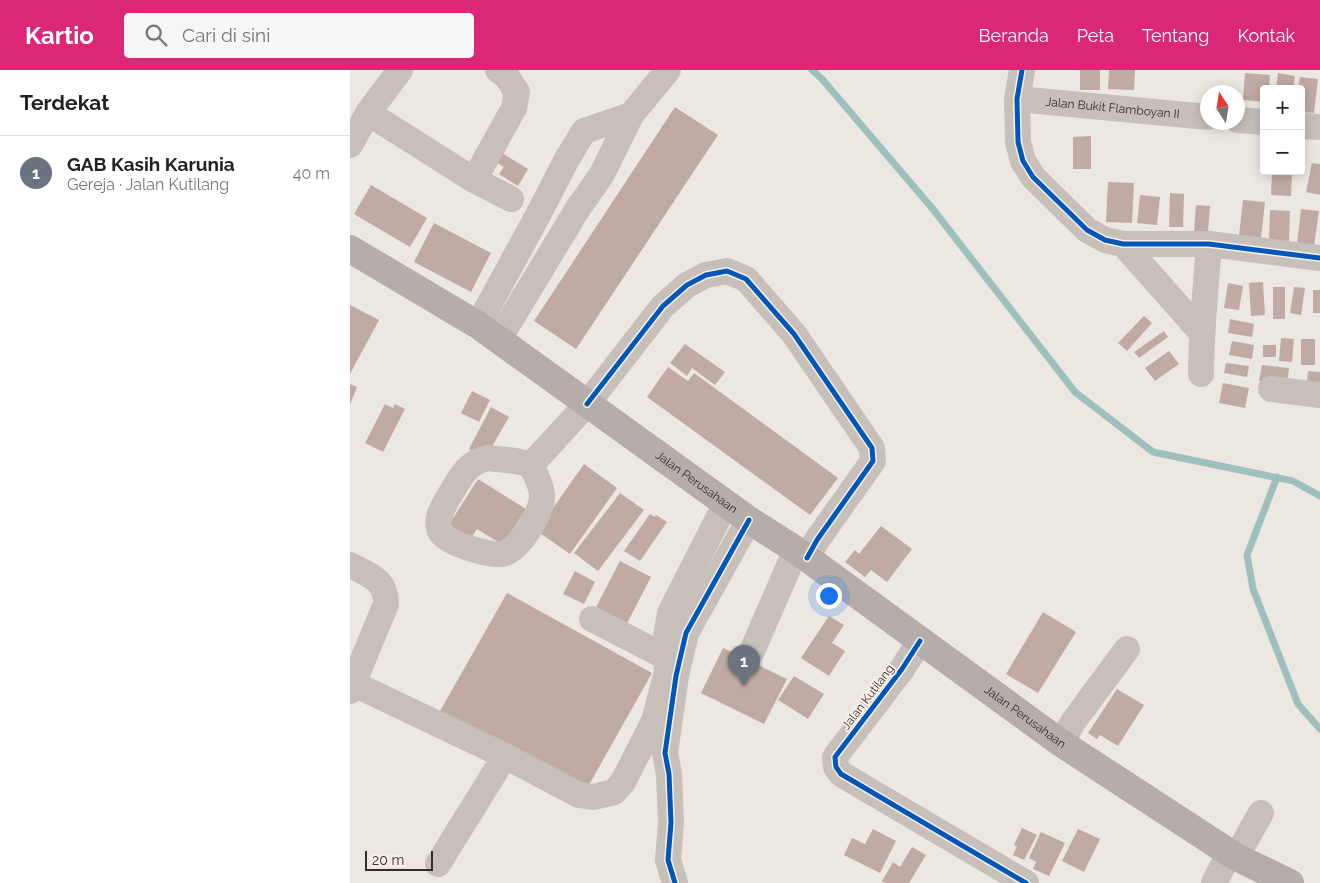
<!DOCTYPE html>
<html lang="id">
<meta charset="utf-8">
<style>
body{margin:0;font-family:Raleway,sans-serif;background:#f6f6f6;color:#222}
.controls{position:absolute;right:15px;top:15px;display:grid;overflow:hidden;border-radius:5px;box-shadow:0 2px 12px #0003}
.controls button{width:45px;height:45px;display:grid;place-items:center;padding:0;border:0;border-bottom:1px solid #e0e0e0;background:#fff;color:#222;font:25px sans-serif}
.compass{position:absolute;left:850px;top:15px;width:45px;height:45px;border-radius:50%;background:#fff;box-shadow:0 2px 12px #0003;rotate:348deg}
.scale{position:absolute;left:15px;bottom:12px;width:68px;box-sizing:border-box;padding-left:5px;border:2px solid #362c28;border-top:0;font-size:14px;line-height:18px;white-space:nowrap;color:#362c28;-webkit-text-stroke:4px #f9f1e8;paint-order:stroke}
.you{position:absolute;left:478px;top:525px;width:18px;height:18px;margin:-12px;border:4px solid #fff;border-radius:50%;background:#1a73e8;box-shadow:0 0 0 8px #1a73e833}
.badge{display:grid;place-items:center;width:32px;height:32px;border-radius:50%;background:#db2777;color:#fff;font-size:16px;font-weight:700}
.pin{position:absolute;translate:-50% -41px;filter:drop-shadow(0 1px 2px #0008)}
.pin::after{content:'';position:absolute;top:26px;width:18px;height:15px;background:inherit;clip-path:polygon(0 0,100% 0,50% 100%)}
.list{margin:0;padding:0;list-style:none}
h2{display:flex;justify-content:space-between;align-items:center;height:65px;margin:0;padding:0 20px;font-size:21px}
h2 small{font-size:16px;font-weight:400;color:#767676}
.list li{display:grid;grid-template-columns:32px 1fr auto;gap:15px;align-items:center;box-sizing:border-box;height:75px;padding:0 20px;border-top:1px solid #e0e0e0}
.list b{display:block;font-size:19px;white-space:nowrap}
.list p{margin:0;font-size:16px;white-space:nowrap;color:#767676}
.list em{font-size:16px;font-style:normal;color:#767676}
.icon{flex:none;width:28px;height:28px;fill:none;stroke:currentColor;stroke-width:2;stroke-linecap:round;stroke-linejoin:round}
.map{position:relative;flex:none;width:970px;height:813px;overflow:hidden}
header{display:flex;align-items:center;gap:30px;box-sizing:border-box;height:70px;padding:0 25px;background:#db2777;color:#fff}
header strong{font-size:24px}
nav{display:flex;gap:28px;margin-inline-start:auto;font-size:18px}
.search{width:350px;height:45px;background:#f6f6f6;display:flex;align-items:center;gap:12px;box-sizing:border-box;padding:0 18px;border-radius:5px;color:#767676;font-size:19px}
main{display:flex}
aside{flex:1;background:#fff}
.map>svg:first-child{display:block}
</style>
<header>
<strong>Kartio</strong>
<div class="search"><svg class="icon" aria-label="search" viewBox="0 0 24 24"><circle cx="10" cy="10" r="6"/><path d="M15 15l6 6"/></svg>Cari di sini</div>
<nav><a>Beranda</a><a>Peta</a><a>Tentang</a><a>Kontak</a></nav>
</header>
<main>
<aside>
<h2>Terdekat<small></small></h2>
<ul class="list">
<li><span class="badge" style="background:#6b7280">1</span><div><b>GAB Kasih Karunia</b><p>Gereja · Jalan Kutilang</p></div><em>40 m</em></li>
</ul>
</aside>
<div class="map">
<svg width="970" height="813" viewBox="0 0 970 813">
<rect width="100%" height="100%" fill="#ede7e1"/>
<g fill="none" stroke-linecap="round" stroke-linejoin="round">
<path stroke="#9dbfbd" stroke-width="7" d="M 462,0 L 472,9 L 582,138 L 725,322 L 803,382 L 943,411 L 970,426
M 927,407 L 897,485 L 903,519 L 948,634 L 970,659"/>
</g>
<path fill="#c0aaa3" d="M 730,0 L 750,0 L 750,20 L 730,20 Z
M 759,0 L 785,0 L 784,20 L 758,19 Z
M 895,3 L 920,5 L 919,19 L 914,19 L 914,32 L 893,30 Z
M 928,3 L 945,6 L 943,19 L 926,19 Z
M 950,7 L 968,9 L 964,43 L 951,42 L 951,19 L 948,19 Z
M 325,37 L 368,65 L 226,279 L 184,251 Z
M 741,66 L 741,99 L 723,99 L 723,67 Z
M 152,83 L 178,99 L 168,116 L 149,104 L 154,97 L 146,92 Z
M 962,93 L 970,94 L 970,125 L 956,122 Z
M 922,101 L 942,101 L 941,126 L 921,125 Z
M 758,112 L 784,113 L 782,153 L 756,152 Z
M 21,115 L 77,148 L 60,177 L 4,144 Z
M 820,123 L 834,124 L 833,157 L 819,157 Z
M 790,125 L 810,127 L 807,155 L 787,153 Z
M 893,130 L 915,132 L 911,168 L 889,166 Z
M 846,135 L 860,136 L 858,163 L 844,162 Z
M 951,139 L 969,141 L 964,176 L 947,174 Z
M 920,140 L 940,141 L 939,173 L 919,172 Z
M 84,153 L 141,183 L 121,222 L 64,192 Z
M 913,212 L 915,245 L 901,246 L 899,213 Z
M 878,213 L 893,216 L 889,240 L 874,238 Z
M 923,217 L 935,217 L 935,249 L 923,249 Z
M 944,217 L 955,218 L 951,245 L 940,243 Z
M 963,220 L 970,220 L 970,243 L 963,243 Z
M 0,235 L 29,250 L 0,304 Z
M 794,246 L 802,253 L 777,281 L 768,273 Z
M 880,249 L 904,254 L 902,267 L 878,263 Z
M 814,261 L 818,267 L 789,288 L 784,282 Z
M 931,268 L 944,269 L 942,292 L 929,291 Z
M 951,269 L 965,269 L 965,295 L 951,295 Z
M 882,271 L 904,275 L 902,289 L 879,285 Z
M 335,274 L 375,302 L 365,315 L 342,298 L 337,306 L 320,293 Z
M 913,275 L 926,275 L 926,287 L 913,287 Z
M 819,281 L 829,294 L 805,311 L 795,298 Z
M 876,293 L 899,296 L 897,307 L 874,303 Z
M 912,295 L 939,298 L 937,315 L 909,311 Z
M 318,297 L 338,311 L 344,303 L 488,408 L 460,445 L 297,327 Z
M 958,301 L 970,302 L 970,313 L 957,312 Z
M 873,313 L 899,318 L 895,338 L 869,333 Z
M 0,314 L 7,317 L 0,335 Z
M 122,321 L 140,330 L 129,352 L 111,343 Z
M 35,334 L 43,338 L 45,334 L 55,339 L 33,382 L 15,373 Z
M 141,337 L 159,347 L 136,387 L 119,379 Z
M 234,394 L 267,418 L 220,484 L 187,461 Z
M 128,409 L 176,439 L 153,475 L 127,459 L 120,470 L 98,456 Z
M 270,423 L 294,440 L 248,501 L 224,483 Z
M 300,444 L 305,447 L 306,445 L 317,452 L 290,491 L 274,481 Z
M 531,456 L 562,479 L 537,512 L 521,500 L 515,507 L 495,492 L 505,480 L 509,484 Z
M 270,491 L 301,507 L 273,561 L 242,545 Z
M 225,501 L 245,512 L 234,534 L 213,524 Z
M 157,523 L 302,603 L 235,722 L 90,641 Z
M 693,542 L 726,562 L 688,623 L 656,604 Z
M 479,546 L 494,555 L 482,573 L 495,581 L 479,606 L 451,588 Z
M 373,578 L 437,609 L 414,654 L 351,623 Z
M 444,606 L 474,624 L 458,649 L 428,630 Z
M 767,619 L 794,635 L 768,676 L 750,665 L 747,669 L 738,663 Z
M 672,758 L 687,765 L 674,790 L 663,785 L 667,776 L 664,775 Z
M 523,759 L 546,771 L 530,803 L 494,785 L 502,768 L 515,774 Z
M 728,759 L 750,769 L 734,802 L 712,791 Z
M 691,762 L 715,773 L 699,806 L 683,799 L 686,792 L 679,788 Z
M 562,777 L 576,785 L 559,813 L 535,813 L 532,811 L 543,792 L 550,797 Z"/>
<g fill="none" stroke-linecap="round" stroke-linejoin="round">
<g stroke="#c6bfba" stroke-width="26">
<path d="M 672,0 L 667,29 L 668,72 L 673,91 L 683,107 L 737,160 L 755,170 L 773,174 L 859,174 L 970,188"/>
<path id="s1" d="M 667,29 L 858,47"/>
<path d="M 18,43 L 124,110 L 161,129"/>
<path d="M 888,50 L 914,52"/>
<path d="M 951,56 L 970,57"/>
<path d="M 0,75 L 18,43 L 50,0"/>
<path d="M 124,110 L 164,38 L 167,22 L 157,7 L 148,0"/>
<path d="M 773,174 L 852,263"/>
<path d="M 128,255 L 187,147 L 217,89 L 234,61 L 281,45"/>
<path d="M 149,269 L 227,140 L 252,104 L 281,45 L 318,0"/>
<path d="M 851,304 C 851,261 856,218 859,174"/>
<path d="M 921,319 L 970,325"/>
<path d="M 138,388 L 166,391 L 181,395 C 185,404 191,414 192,424 C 194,440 169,481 152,484 C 140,486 94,473 90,461 C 84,448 95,434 101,423 C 111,406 118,392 138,388 Z"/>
<path d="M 181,395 L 237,334 L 313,236 L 337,215 L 356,205 L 377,201 L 396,209 L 444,264 L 522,378 L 523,391 L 467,470 L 457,488"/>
<path d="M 0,495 C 19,505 36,509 36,534 L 0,621"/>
<path d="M 242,549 L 316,587"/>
<path d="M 570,571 L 552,599 L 485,687 L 486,697 L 491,704 L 676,813"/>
<path d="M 402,581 L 446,480"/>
<path d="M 4,614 L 155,686 L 229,725 L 243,727 L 264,722 L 273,712 L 304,651 L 317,602 L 315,573 L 320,543 L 376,433"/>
<path d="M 711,673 L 723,652 L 777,579"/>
<path d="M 886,787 L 911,743"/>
<path d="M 88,794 L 155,686"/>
<path d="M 325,813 L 318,790 L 321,753 L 319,704 L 315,683 L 326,606 L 336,563 L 399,450"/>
<path d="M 864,813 L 880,782"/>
</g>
<path stroke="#b4ada9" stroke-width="28" id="s2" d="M 0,179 L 128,255 L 399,450 L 446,480 L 711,673 L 886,787 L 940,813"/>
<g stroke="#f9f1e8" stroke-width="8">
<path id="cycleway" d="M 672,0 L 667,29 L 668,72 L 673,91 L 683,107 L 737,160 L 755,170 L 773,174 L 859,174 L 970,188
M 237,334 L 313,236 L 337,215 L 356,205 L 377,201 L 396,209 L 444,264 L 522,378 L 523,391 L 467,470 L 457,488
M 570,571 L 552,599 L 485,687 L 486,697 L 491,704 L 676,813
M 325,813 L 318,790 L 321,753 L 319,704 L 315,683 L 326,606 L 336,563 L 399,450"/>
</g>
<use href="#cycleway" stroke="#0057b8" stroke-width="5"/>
</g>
<g text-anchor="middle" stroke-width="4" stroke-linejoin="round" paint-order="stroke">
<g font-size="12" fill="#362c28" stroke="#f9f1e8">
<text dy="4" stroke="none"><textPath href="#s1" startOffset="96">Jalan Bukit Flamboyan II</textPath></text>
<text dy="4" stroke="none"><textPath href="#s2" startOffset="418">Jalan Perusahaan</textPath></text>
<text transform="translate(518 627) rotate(-53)" y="4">Jalan Kutilang</text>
<text dy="4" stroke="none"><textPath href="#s2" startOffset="822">Jalan Perusahaan</textPath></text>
</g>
</g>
</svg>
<div class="controls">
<button>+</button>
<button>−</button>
</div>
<svg class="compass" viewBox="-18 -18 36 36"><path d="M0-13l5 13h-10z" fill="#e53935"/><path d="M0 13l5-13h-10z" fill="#767676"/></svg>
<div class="scale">20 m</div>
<div class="you"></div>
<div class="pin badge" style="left:394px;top:616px;background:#6b7280">1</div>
</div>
</main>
